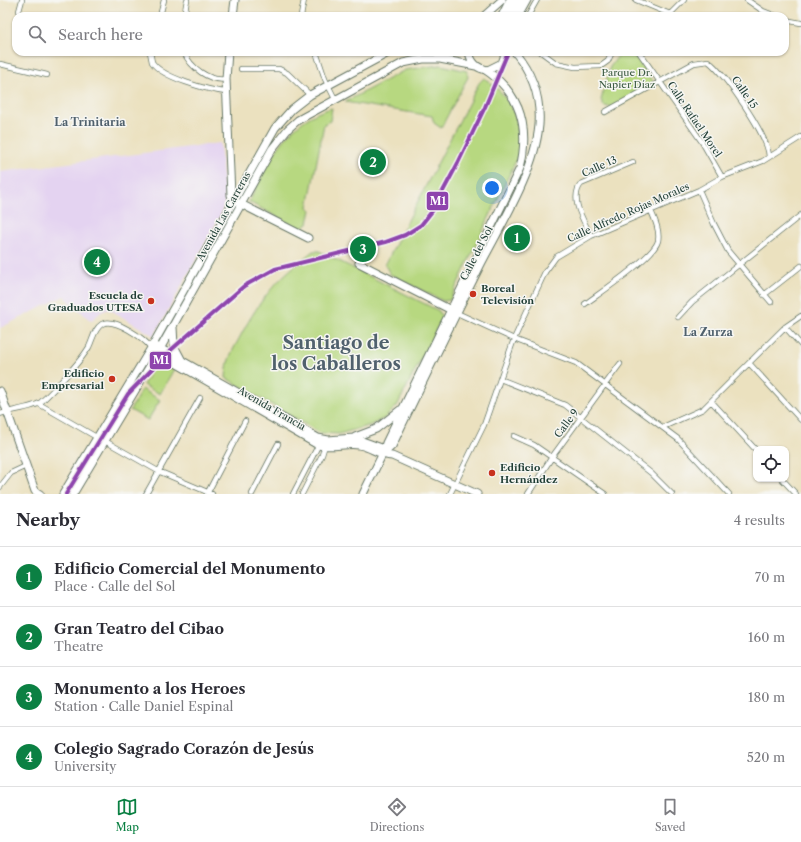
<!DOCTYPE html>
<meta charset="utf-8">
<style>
body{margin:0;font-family:"Libre Caslon Text",serif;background:#f7f7f7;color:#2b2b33}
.controls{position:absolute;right:12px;bottom:12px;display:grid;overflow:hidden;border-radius:8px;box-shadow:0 1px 3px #0004}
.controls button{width:36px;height:36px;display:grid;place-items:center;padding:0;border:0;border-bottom:1px solid #e1e1e2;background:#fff;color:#2b2b33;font:20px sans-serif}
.you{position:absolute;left:492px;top:188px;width:14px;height:14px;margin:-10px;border:3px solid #fff;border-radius:50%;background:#1a73e8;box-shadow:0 0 0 6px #1a73e833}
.badge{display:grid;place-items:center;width:26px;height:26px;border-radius:50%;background:#0b8043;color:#fff;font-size:13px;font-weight:700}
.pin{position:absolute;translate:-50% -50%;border:2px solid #fff;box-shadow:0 1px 4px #0006}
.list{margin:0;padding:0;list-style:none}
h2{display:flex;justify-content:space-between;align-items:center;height:52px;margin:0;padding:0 16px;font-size:17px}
h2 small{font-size:13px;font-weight:400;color:#7c7c81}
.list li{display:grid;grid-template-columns:26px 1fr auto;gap:12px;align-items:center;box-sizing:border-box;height:60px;padding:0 16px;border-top:1px solid #e1e1e2}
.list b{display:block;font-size:15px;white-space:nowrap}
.list p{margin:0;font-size:13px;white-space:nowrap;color:#7c7c81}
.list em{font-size:13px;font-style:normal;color:#7c7c81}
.icon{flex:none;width:22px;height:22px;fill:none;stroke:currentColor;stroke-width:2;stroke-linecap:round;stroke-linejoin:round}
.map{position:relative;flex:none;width:801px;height:494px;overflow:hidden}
.search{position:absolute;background:#fff;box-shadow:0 1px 3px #0004;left:12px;right:12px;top:12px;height:44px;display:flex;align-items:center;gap:10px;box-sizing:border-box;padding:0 14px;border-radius:12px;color:#7c7c81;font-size:15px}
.sheet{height:292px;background:#fff}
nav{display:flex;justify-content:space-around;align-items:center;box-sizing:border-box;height:56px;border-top:1px solid #e1e1e2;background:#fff;font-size:11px;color:#7c7c81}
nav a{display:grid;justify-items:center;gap:2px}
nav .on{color:#0b8043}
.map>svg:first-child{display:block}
</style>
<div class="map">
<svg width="801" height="494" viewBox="0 0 801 494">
<rect width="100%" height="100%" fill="#f6f6f2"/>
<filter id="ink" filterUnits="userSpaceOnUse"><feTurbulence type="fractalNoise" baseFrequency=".025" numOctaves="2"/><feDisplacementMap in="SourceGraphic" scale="8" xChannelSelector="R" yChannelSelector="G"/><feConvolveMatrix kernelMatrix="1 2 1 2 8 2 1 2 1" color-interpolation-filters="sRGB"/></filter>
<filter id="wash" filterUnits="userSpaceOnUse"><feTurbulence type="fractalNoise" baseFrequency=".012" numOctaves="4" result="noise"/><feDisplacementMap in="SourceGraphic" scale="16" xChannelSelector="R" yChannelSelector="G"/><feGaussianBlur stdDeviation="0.9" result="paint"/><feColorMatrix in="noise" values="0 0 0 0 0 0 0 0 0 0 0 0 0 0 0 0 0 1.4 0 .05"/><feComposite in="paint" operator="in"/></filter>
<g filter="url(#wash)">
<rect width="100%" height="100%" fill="#ebe1bf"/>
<path fill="#e4d3f1" d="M 220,143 L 225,200 L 221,214 L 154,336 L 109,309 L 101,312 L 91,321 L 64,296 L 0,328 L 0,172 Z"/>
<path fill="#b7d880" stroke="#6b8a5a" d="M 621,52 L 633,52 L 654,84 L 616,108 L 604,106 L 601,100 L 610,67 Z
M 441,65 L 467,71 L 468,77 L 441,128 L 434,123 L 432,116 L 345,102 L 405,70 Z
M 484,78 C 512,97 519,118 521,150 L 450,300 L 443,301 L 390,274 L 385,265 L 479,83 Z
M 332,108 L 330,121 L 324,124 L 308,207 L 311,210 L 308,223 L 300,229 L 249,202 C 268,164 286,119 332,108 Z
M 313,251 L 319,251 L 439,311 L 442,318 L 397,406 L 385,418 L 371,425 L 339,434 L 320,433 L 226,378 C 227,358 232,352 241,335 C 261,297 279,277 313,251 Z
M 157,361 L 174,369 L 160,394 L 143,385 Z
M 142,389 L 160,400 L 148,420 L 130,410 Z"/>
</g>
<g filter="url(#ink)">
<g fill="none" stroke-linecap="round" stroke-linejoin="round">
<g stroke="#667665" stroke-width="6">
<path id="minor" d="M 636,0 L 670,14
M 747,0 L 763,11 L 776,16
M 19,11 L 22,0
M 160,16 L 164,0
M 184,16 L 187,0
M 301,16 L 304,0
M 528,16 L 537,0
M 668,16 L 684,0
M 785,20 L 801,23
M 150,52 L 152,62 C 162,78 208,90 226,92
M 184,52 C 190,67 209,82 226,79
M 316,52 L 325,79 L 335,99
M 541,52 L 556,63 L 575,67 L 601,66 L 608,61 L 612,52
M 639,52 L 702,142 L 722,177
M 0,64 L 47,75
M 241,69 L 279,69 L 287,73 L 310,95
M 605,112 L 694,63 L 708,61 C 724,72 769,137 769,157
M 699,190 L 714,224 L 728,251 L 771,302
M 591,236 C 584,221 569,199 581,184 L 633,162
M 764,295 L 801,266
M 585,304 C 600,293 654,257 658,241 C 660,231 655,220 651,211
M 457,313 L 514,339 L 576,363 L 678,439 L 729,494
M 678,317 L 692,302 L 801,215
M 785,327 L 801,345
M 749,363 L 801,420
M 500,379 L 565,405 L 651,473 L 672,494
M 712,402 L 756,450
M 39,404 L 98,438
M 0,414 C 10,410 34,408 41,402 C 53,391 81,361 89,347 C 93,339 94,329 102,324 C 114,317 144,338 151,348
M 663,427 L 703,409 L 785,327 L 801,316
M 514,436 L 534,445 L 605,494
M 105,441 L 158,471 L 212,494
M 782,479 L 796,494
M 0,487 L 11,473 L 26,466
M 146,494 L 200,398
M 207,494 L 245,421
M 252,494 L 278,444
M 293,494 L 319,444
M 302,494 L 322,455 L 325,445
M 450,494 L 484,425 L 514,339 L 545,272 L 556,257 L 591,236 L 699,190 L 722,177 L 763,161 L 801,137
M 528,494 L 552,457 L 620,364"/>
</g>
<g stroke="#667665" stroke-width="9">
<path id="secondary" d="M 233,16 L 235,0
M 228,52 L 226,79 L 231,195 L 233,200 L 308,238
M 359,263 L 453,311
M 156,346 L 318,438 L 328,440 L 354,438 L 387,450
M 153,350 L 318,445 C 332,448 346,443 359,445 C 372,447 378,455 392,456 L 477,494
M 355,437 L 376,429 L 400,410
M 382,455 L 386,443 L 520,168 C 530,127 521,93 484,69
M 363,494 L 382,455 L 392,446 C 421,385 451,324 481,264 C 502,223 535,171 539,125 C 541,98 532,73 515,52"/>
</g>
<g stroke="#667665" stroke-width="9">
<path id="primary" d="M 484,16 L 502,0
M 518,16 L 527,0
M 469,52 C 471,62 477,69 488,70 L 502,63 L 506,52
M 173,327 L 174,346 L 181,359
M 0,391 L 35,491 L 40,494
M 63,494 L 151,348 L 275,128 L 292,109 L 310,95 L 390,52
M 73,494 L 160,349 L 272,149 L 288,129 L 298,120 L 403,63 L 423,59 L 440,59 L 476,66"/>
</g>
<g stroke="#667665" stroke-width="11">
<path id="motorway" d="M 503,16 L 511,0
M 512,16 L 520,0"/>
</g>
<use href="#minor" stroke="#fff" stroke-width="4.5"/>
<use href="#secondary" stroke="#fff" stroke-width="7"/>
<use href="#primary" stroke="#fff" stroke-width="7"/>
<use href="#motorway" stroke="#fff" stroke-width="9"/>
<g stroke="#f6f6f2" stroke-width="7">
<path id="metro-1" d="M 66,494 L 128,394 L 171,350 L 244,286 L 275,269 L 386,242 L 405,235 L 421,225 L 433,210 L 458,163 L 485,107 L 508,52"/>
</g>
<use href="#metro-1" stroke="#8e44ad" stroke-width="4"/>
</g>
</g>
<g fill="#c8321e" stroke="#f6f6f2" stroke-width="1.5">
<circle cx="473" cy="294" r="4"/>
<circle cx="151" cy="301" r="4"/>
<circle cx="112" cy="379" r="4"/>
<circle cx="492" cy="473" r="4"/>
</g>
<g text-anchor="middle" stroke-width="3" stroke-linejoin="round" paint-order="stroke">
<g font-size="10" fill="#3d5c43" stroke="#f6f6f2">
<text x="627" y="76">Parque Dr.<tspan x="627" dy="12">Napier Díaz</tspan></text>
</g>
<g font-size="10" fill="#1f3d34" stroke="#f6f6f2">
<text transform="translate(745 92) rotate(55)" y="4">Calle 15</text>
<text transform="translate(695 119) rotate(56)" y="4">Calle Rafael Morel</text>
<text transform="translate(599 166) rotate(-24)" y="4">Calle 13</text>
<text transform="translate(628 212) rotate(-24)" y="4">Calle Alfredo Rojas Morales</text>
<text transform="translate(223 216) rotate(-61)" y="4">Avenida Las Carreras</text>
<text transform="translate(476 253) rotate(-63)" y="4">Calle del Sol</text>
<text transform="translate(272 408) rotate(30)" y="4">Avenida Francia</text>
<text transform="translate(566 423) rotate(-53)" y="4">Calle 9</text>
</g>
<g font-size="10" font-weight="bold" fill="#1f3d34" stroke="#f6f6f2" text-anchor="start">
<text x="481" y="292">Boreal<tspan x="481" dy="12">Televisión</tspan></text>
<text x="143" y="299" text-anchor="end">Escuela de<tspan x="143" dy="12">Graduados UTESA</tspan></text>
<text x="104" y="377" text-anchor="end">Edificio<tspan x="104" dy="12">Empresarial</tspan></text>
<text x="500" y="471">Edificio<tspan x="500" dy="12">Hernández</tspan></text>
</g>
<g font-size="11" font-weight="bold" fill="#50616d" stroke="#f6f6f2">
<text x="90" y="126">La Trinitaria</text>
<text x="708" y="336">La Zurza</text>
</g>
<g font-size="18" font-weight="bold" fill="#50616d" stroke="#f6f6f2">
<text x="336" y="349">Santiago de<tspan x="336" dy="21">los Caballeros</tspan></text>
</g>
</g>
<g stroke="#f6f6f2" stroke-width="1.5">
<rect x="426" y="191" width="23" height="20" rx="4" fill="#8e44ad"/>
<rect x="149" y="351" width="23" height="19" rx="4" fill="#8e44ad"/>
</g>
<g font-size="11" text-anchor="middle" font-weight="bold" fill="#fff">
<text x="438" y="205">M1</text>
<text x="161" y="364">M1</text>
</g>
</svg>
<div class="controls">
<button><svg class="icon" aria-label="locate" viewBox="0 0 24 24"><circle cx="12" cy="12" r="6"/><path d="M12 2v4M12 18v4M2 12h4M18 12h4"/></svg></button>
</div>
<div class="you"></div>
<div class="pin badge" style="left:517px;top:238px">1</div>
<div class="pin badge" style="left:373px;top:162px">2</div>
<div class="pin badge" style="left:363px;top:249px">3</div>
<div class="pin badge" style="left:97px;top:262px">4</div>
<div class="search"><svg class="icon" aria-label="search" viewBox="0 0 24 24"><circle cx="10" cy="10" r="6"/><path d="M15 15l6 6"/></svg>Search here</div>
</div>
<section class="sheet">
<h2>Nearby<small>4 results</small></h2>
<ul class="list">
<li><span class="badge">1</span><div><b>Edificio Comercial del Monumento</b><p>Place · Calle del Sol</p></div><em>70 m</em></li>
<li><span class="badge">2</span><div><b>Gran Teatro del Cibao</b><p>Theatre</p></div><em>160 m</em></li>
<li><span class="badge">3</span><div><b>Monumento a los Heroes</b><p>Station · Calle Daniel Espinal</p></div><em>180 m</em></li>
<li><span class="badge">4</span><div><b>Colegio Sagrado Corazón de Jesús</b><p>University</p></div><em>520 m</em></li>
</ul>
</section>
<nav>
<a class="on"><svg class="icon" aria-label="map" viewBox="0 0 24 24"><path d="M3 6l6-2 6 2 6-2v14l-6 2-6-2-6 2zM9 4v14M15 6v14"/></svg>Map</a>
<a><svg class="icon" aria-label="directions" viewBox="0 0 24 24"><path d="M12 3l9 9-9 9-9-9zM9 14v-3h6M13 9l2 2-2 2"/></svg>Directions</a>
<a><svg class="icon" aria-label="saved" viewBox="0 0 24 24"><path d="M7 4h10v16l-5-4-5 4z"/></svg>Saved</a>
</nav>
